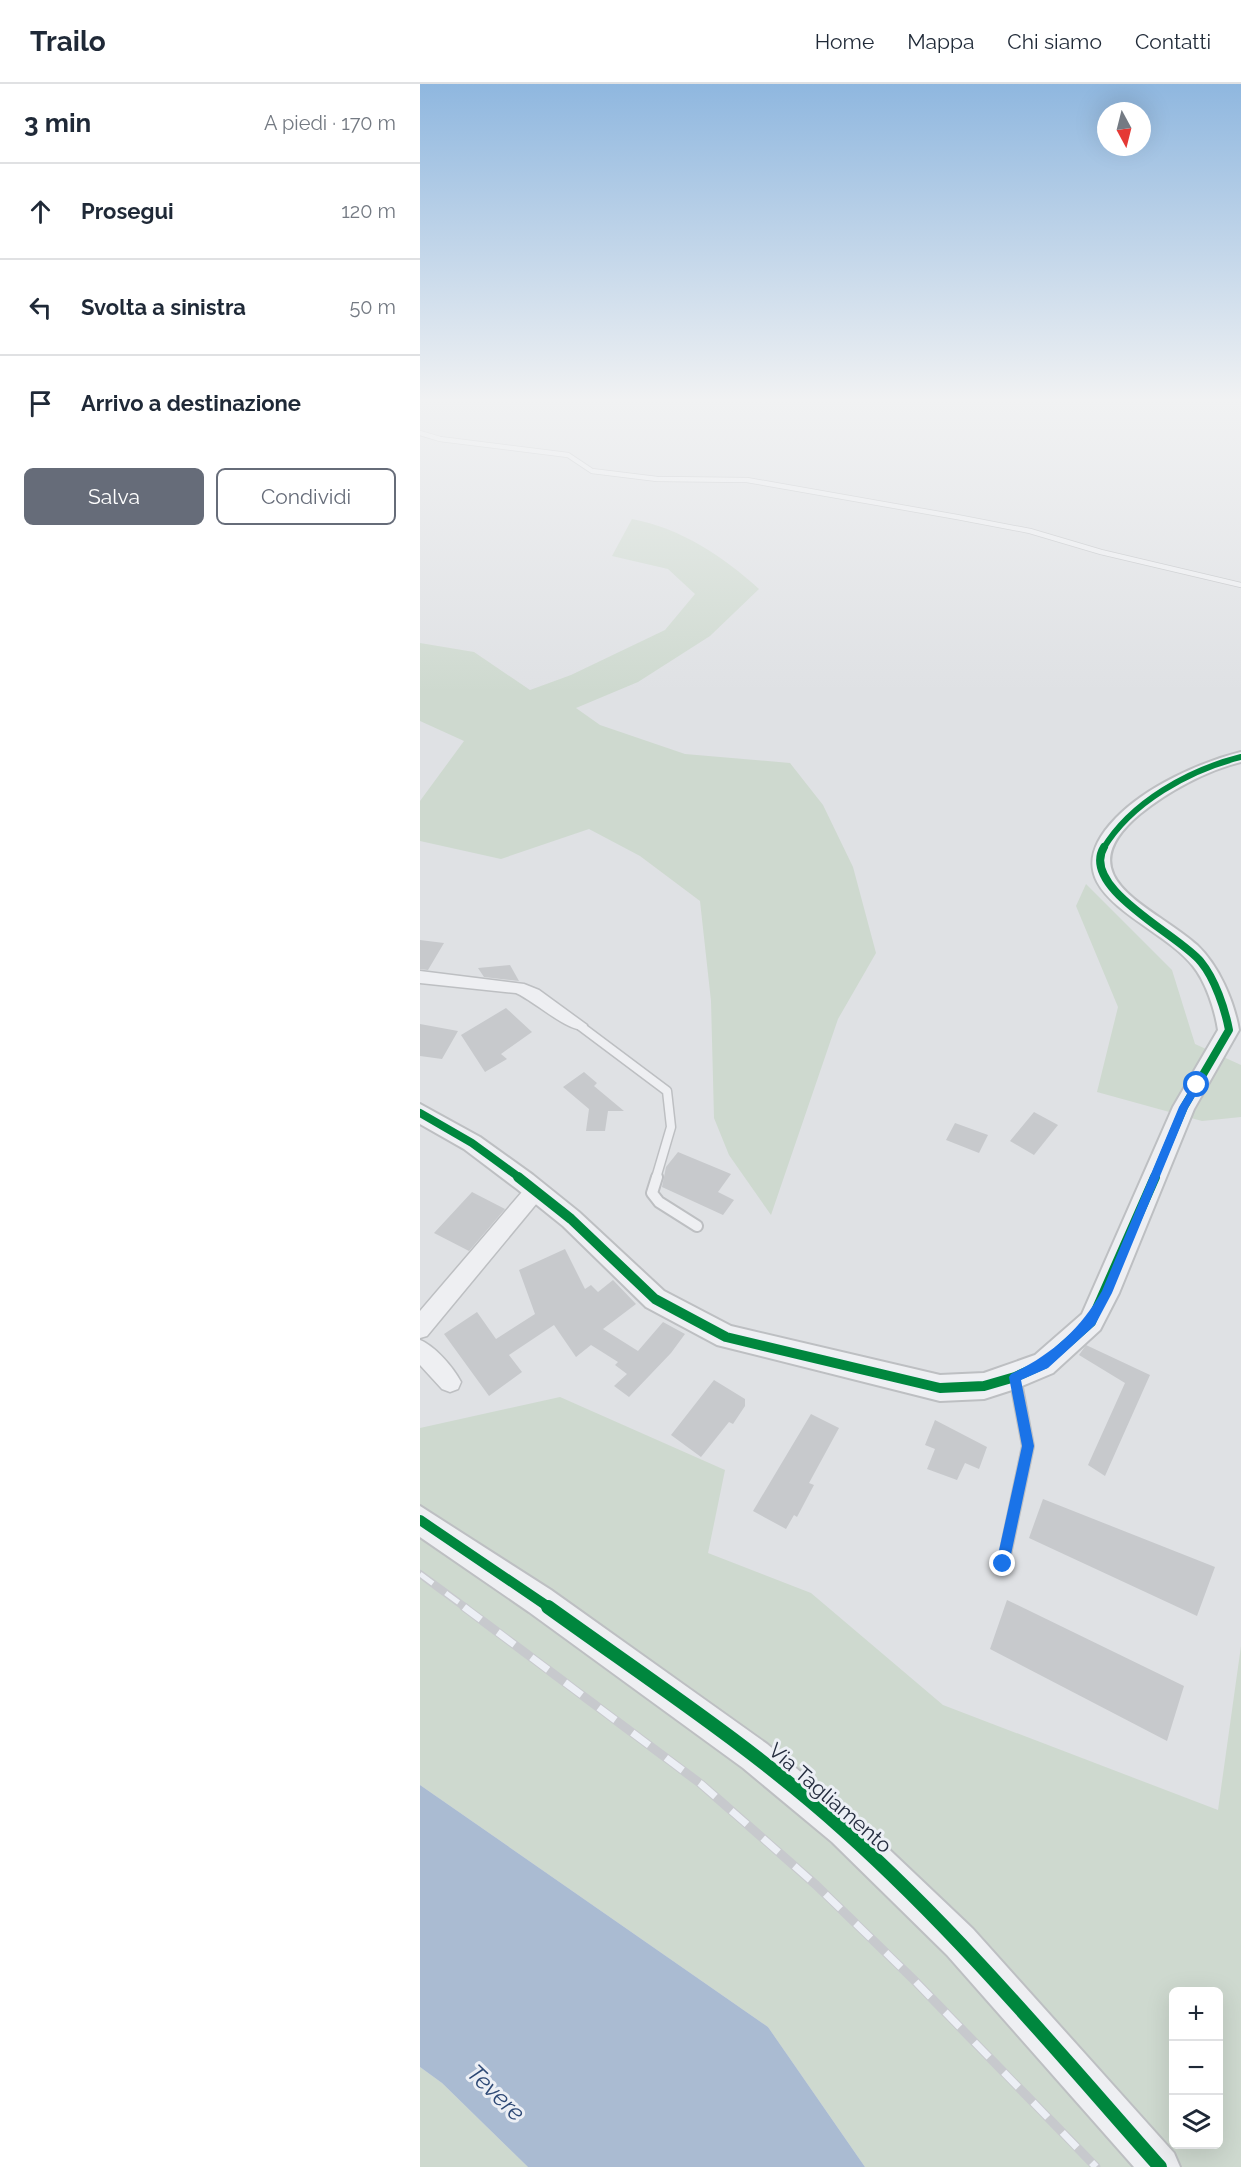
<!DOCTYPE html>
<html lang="it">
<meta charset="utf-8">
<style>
body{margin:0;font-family:Raleway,sans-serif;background:#f6f6f7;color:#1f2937}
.controls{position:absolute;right:18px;bottom:18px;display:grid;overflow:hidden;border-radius:9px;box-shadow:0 6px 24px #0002}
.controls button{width:54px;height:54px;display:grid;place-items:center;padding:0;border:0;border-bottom:2px solid #e0e1e3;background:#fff;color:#1f2937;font:30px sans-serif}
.compass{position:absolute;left:677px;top:18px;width:54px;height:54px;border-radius:50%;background:#fff;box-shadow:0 6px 24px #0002;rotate:173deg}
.stop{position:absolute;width:18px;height:18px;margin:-14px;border:4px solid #1a73e8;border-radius:50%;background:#fff}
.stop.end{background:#1a73e8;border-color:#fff;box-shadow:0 2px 6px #0008}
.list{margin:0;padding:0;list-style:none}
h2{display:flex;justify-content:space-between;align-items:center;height:78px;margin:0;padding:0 24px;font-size:26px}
h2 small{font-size:20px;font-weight:400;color:#747a83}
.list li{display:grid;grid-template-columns:39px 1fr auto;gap:18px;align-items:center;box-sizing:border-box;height:96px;padding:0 24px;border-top:2px solid #e0e1e3}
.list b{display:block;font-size:22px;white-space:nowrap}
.list em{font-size:20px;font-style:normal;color:#747a83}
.actions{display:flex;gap:12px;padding:18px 24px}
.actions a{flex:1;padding:14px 0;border:2px solid #666c79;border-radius:9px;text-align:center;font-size:21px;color:#666c79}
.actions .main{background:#666c79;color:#fff}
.icon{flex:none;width:33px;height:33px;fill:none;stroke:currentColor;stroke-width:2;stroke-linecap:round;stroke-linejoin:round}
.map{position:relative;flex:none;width:821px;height:2083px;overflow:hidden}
header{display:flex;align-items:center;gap:36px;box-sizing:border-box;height:84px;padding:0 30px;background:#fff;border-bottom:2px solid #e0e1e3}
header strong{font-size:28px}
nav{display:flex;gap:33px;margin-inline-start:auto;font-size:21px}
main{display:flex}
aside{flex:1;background:#fff}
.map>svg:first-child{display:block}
</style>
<header>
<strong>Trailo</strong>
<nav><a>Home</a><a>Mappa</a><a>Chi siamo</a><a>Contatti</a></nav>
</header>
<main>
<aside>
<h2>3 min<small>A piedi · 170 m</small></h2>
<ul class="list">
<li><svg class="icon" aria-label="ahead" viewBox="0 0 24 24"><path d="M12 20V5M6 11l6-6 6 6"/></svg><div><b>Prosegui</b></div><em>120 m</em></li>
<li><svg class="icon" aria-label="left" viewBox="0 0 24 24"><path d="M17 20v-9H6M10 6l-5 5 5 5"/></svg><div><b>Svolta a sinistra</b></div><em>50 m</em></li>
<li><svg class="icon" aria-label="arrive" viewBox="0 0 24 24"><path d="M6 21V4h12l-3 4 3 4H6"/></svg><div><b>Arrivo a destinazione</b></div></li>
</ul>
<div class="actions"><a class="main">Salva</a><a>Condividi</a></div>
</aside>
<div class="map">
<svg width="821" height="2083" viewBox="0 0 821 2083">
<rect width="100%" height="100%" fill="#dfe1e4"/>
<path fill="#ced9cf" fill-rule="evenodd" d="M 212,435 C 260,444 303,472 339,505 L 290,552 L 218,598 L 156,624 L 180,641 L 265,670 L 370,679 L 403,721 L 433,783 L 456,869 L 418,935 L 351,1131 L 309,1071 L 294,1034 L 291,917 L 280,817 L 220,772 L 169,745 L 81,775 L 0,757 L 0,717 L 44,657 L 0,637 L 0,559 L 54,568 L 110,606 L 151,591 L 245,546 L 275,510 L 248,485 L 192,472 Z
M 666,800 L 752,886 L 775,960 L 821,981 L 821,1033 L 782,1037 L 677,1008 L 698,923 L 656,822 Z
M 140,1313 L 305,1386 L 288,1469 L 391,1509 L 523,1621 L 798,1726 L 821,1562 L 821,2083 L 445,2083 L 348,1943 L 0,1701 L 0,1344 ZM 754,1908 L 798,1908 L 798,2060 L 754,2060 Z
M 0,1983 L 22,1999 L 108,2083 L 0,2083 Z"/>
<path fill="#aabbd2" d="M 0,1701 L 348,1943 L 445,2083 L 108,2083 L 22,1999 L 0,1983 Z"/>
<path fill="#c7c9cc" d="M 0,856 L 24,859 L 8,886 L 0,885 Z
M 90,881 L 99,897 L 64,893 L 58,884 Z
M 86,924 L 112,948 L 81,970 L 87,975 L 65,988 L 41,951 Z
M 0,940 L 38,947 L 22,975 L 0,972 Z
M 164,988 L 177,999 L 174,1002 L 204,1027 L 188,1027 L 185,1047 L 166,1047 L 169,1025 L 143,1003 Z
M 614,1028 L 638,1041 L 614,1071 L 590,1057 Z
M 535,1039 L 568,1051 L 559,1069 L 526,1056 Z
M 258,1068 L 311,1090 L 298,1108 L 314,1116 L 303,1131 L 242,1103 L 246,1083 Z
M 52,1108 L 85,1125 L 49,1167 L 14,1149 Z
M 145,1165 L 165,1205 L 171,1201 L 178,1208 L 193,1196 L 216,1220 L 183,1245 L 218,1267 L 243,1238 L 265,1250 L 251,1269 L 209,1313 L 194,1302 L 207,1290 L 195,1281 L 198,1278 L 171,1261 L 156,1273 L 134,1241 L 89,1271 L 102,1288 L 69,1312 L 24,1250 L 57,1228 L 76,1255 L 115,1230 L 99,1186 Z
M 666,1261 L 730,1291 L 685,1392 L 668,1381 L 705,1299 L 659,1271 Z
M 294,1296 L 325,1315 L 325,1322 L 313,1340 L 309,1338 L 281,1373 L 251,1351 Z
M 391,1330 L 419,1344 L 389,1399 L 394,1401 L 377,1433 L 374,1431 L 366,1445 L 333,1427 Z
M 515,1336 L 567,1363 L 559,1385 L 545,1379 L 537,1396 L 507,1385 L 515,1365 L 505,1361 Z
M 623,1415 L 795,1483 L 777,1532 L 609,1454 Z
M 587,1516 L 764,1602 L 747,1657 L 570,1565 Z"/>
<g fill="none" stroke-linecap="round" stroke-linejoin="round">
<g stroke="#bdbfc2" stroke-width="6">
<path id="service-far2" d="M 0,349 L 20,355 L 148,371 L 172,387 L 237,395 L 327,396 L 537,433 L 610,447 L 681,468 L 821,501"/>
</g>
<g stroke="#bdbfc2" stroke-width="11">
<path id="service-far1" d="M 159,941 L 247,1007 L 251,1043 L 236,1094"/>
</g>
<g stroke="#bdbfc2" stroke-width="14">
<path id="service" d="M 237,1093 L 232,1109 L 239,1118 L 277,1142
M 583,1480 L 608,1362 L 595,1293"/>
</g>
<g stroke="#bdbfc2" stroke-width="3">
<path id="minor" d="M 0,887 L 104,900 L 119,906 L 167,941 L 165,945 C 150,950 113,916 96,909 L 0,899 Z
M 115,1099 L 122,1101 L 124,1107 L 122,1113 L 7,1252 L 0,1254 L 0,1227 L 108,1101 Z
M 0,1256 C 15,1262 34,1284 41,1298 L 38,1305 L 30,1308 L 22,1305 L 0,1281 Z"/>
</g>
<g stroke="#bdbfc2" stroke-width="4">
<path id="tertiary" d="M 821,668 L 821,678 C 787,686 747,708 720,730 C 643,794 734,822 777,861 C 799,882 814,917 819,946 L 774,1025 L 699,1209 L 680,1246 L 633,1289 L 595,1305 L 564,1315 L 520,1317 L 297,1261 L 226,1223 L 143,1142 L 97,1105 L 44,1065 L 0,1040 L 0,1020 L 60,1053 L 113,1091 L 159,1128 L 244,1207 L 311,1242 L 520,1291 L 564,1289 L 615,1271 L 662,1230 L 753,1023 L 798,946 C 795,926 786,898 773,882 C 736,835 624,808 696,734 C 726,703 780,678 821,668 Z
M 0,1422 L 131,1506 L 347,1660 L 436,1734 L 553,1845 L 754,2069 L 760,2083 L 714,2083 L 527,1871 L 412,1758 L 323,1684 L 109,1528 L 0,1453 Z"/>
</g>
<use href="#service-far2" stroke="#eeeff2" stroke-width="4.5"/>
<use href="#service-far1" stroke="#eeeff2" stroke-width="8"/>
<use href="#service" stroke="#eeeff2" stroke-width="10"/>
<use href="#minor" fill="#eeeff2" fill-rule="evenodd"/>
<use href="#tertiary" fill="#eeeff2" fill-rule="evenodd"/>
<g stroke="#c7c9cd" stroke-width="8">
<path id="rail-far1" d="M 0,1490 L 46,1524"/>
</g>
<g stroke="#c7c9cd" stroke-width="9">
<path id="rail" d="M 44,1523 L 281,1700 L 396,1801 L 493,1895 L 676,2083"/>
</g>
<use href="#rail-far1" stroke="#eceff5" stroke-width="5" stroke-dasharray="16" stroke-linecap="butt"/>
<use href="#rail" stroke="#eceff5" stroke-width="7" stroke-dasharray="21" stroke-linecap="butt"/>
<g stroke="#eceff5" stroke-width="8">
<path id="cycleway-far3" d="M 683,765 C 711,718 769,686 821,673"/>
</g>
<g stroke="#eceff5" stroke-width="12">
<path id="cycleway-far2" d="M 684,763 C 659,804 761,852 781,878 C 795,895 805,925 809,946 L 764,1023 L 734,1094
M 0,1029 L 52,1059 L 100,1094"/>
</g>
<g stroke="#eceff5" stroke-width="14">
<path id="cycleway-far1" d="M 98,1093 L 151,1135 L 235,1215 L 306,1253 L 520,1304 L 564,1302 L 595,1293 L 624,1280 L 671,1238 L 735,1093
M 0,1436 L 130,1524"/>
</g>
<g stroke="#eceff5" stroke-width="18">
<path id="cycleway" d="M 128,1523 C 228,1595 332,1663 424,1746 C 539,1849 638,1968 740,2083"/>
</g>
<use href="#cycleway-far3" stroke="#00873e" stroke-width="6"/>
<use href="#cycleway-far2" stroke="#00873e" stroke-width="8"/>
<use href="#cycleway-far1" stroke="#00873e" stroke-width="10"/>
<use href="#cycleway" stroke="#00873e" stroke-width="14"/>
</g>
<linearGradient id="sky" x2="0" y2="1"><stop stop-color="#8fb7df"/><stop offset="0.52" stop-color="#f1f2f3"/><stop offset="1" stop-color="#f1f2f3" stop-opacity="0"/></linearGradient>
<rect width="821" height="608" fill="url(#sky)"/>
<path fill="#1a73e8" d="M 777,998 L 782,1001 L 768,1024 L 692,1209 L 675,1241 L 628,1284 L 601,1296 L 614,1362 L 589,1480 L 583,1486 L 576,1480 L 602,1362 L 589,1293 L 591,1290 C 631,1271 660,1246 682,1207 L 759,1023 L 774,999 Z"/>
<g text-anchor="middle" stroke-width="6" stroke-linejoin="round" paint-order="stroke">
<g font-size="21" fill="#252d3f" stroke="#eceff5">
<text transform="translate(410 1714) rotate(41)" y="7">Via Tagliamento</text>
</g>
<g font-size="24" font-style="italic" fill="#2d4875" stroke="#eceff5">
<text transform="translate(76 2009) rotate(44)" y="8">Tevere</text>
</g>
</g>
</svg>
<div class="controls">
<button>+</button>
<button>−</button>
<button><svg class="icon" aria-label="layers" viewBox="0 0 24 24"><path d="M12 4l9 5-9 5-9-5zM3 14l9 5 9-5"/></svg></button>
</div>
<svg class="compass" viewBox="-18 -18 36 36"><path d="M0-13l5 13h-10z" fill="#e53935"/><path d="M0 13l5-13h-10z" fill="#747a83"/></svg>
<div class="stop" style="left:777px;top:1001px"></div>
<div class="stop end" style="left:583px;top:1480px"></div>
</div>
</main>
